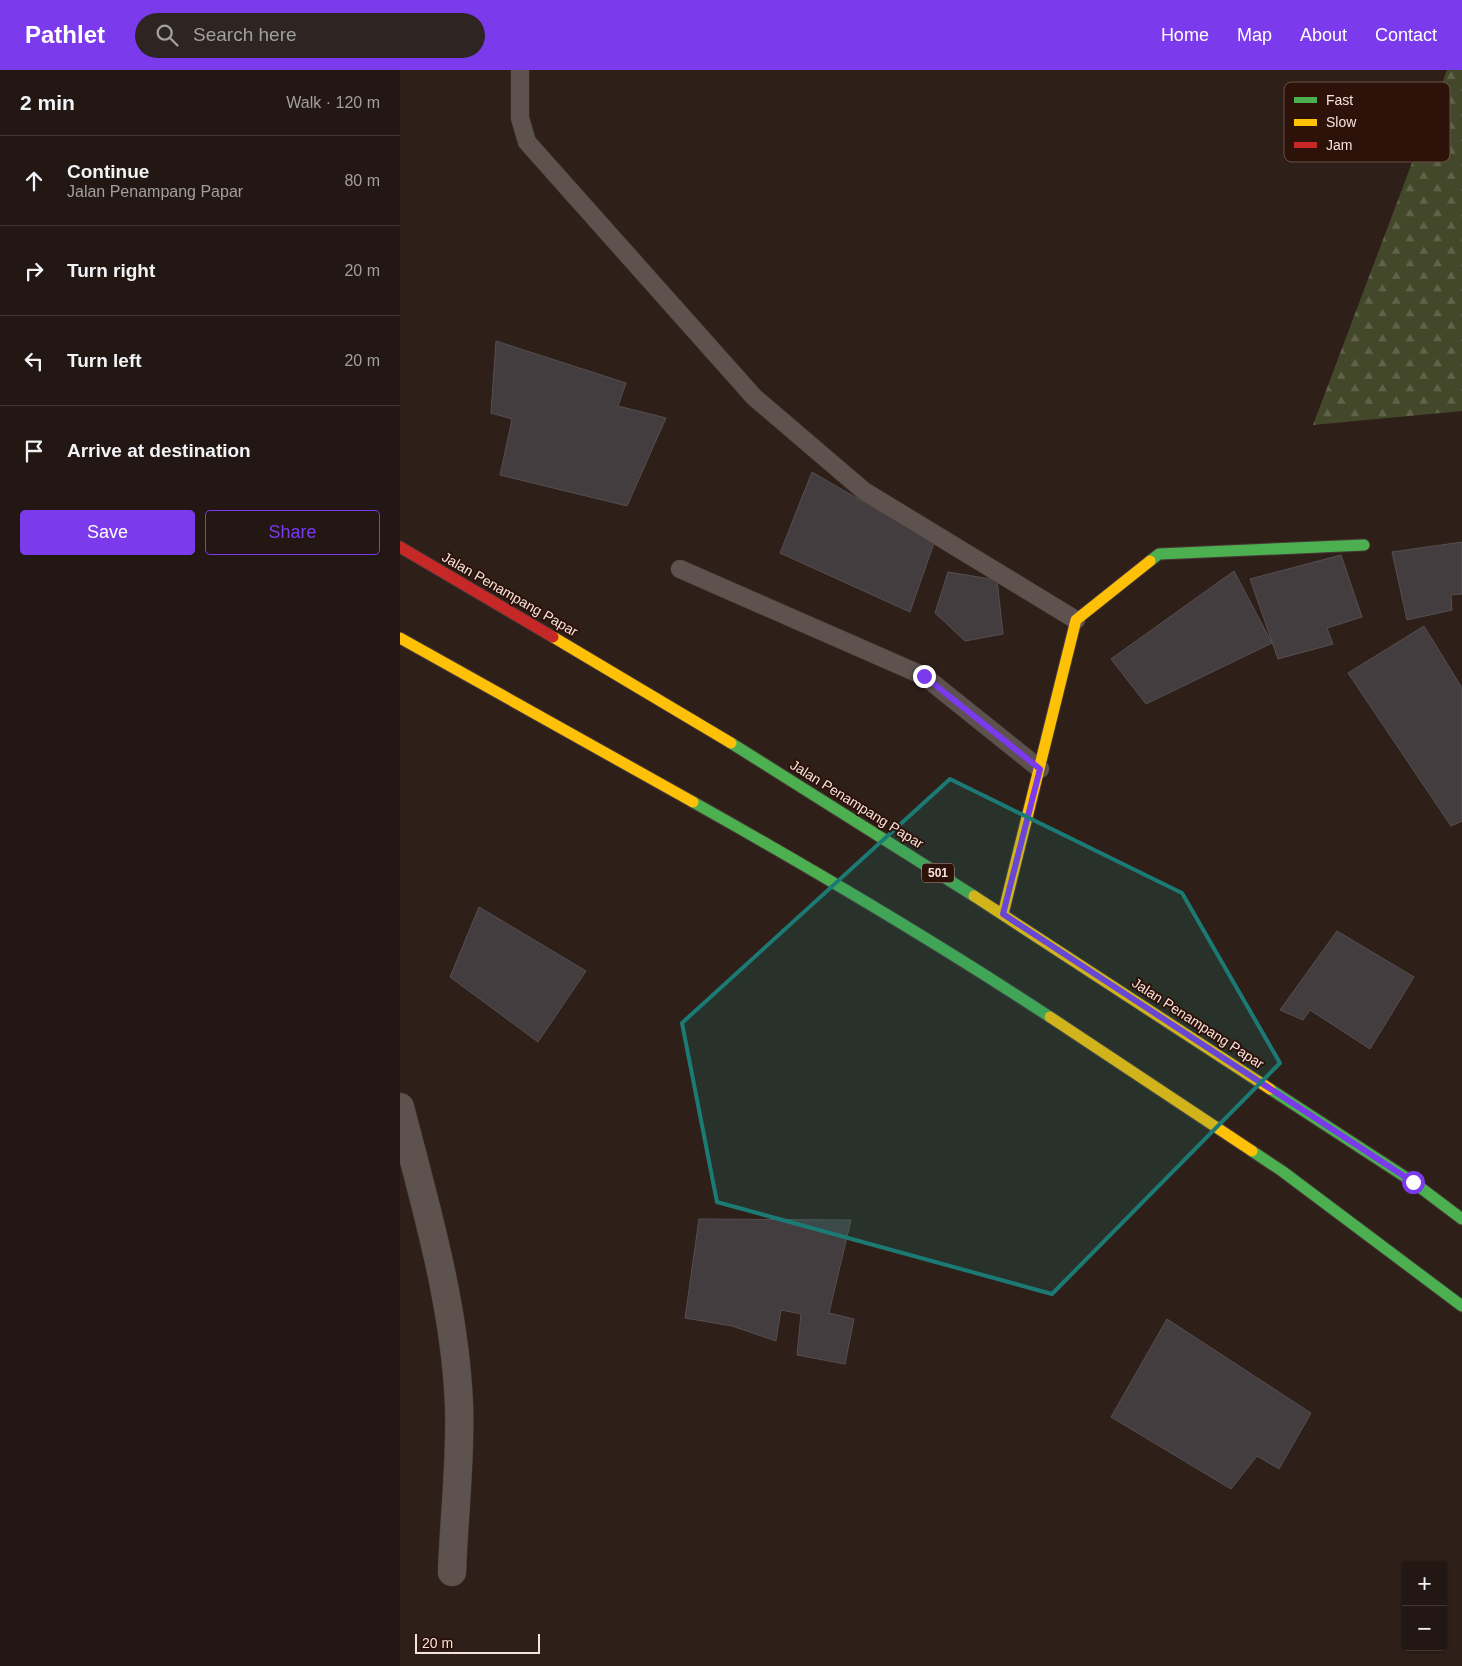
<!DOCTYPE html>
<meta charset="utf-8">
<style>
body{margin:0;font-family:Helvetica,sans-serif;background:#2e2421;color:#f1f3f6}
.controls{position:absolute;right:15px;bottom:15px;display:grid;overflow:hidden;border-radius:5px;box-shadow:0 1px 4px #0004}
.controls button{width:45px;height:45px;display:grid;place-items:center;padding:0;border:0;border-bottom:1px solid #3f3633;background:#221713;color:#f1f3f6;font:25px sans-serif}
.scale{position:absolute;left:15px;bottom:12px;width:125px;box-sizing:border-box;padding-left:5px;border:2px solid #f7e3dc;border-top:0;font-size:14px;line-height:18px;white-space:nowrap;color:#f7e3dc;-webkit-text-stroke:4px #2c1208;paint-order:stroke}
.stop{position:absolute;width:15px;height:15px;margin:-11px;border:4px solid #7c3aed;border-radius:50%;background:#fff}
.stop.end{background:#7c3aed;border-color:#fff;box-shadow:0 1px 5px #0008}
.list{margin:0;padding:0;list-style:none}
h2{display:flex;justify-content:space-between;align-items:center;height:65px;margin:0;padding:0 20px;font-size:21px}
h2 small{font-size:16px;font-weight:400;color:#a29fa0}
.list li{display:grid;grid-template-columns:32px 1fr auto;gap:15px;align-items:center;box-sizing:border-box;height:90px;padding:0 20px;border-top:1px solid #3f3633}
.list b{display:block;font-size:19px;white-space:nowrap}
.list p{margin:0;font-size:16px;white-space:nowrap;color:#a29fa0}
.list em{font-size:16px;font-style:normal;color:#a29fa0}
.actions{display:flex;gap:10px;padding:15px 20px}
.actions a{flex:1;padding:11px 0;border:1px solid #7c3aed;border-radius:5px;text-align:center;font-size:18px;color:#7c3aed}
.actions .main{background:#7c3aed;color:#fff}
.icon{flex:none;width:28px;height:28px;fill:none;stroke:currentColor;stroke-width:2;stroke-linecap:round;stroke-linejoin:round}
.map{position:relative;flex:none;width:1062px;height:1596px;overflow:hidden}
header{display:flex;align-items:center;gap:30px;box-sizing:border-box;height:70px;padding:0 25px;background:#7c3aed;color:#fff}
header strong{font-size:24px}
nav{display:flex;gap:28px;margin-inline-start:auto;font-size:18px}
.search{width:350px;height:45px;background:#2e2421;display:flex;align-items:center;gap:12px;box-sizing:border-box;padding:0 18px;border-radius:28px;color:#a29fa0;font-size:19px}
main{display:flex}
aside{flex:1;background:#221713}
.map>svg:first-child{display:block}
</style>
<header>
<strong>Pathlet</strong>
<div class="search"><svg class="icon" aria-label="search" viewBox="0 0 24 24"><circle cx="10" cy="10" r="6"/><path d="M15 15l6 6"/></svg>Search here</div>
<nav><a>Home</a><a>Map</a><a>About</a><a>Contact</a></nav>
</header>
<main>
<aside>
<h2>2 min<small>Walk · 120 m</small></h2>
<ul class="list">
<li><svg class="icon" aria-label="ahead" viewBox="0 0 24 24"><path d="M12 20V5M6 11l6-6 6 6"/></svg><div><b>Continue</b><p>Jalan Penampang Papar</p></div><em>80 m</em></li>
<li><svg class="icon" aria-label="right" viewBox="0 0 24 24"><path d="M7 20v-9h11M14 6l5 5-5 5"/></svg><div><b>Turn right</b></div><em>20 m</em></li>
<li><svg class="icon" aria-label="left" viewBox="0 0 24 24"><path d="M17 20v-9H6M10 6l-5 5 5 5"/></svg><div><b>Turn left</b></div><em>20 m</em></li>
<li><svg class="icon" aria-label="arrive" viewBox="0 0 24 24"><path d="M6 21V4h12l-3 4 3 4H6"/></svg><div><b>Arrive at destination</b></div></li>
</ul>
<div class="actions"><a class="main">Save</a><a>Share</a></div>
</aside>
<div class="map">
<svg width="1062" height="1596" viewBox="0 0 1062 1596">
<defs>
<pattern id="forest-firs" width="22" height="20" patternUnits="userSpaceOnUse" patternTransform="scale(1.25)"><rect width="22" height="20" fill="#44482b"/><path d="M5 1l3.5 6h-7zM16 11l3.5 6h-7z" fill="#606249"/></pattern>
</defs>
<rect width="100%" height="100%" fill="#2e1f19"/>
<path fill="url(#forest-firs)" d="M 1047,0 L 1062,0 L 1062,341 L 913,355 Z"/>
<path fill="#443d3f" stroke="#564f52" d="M 96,271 L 226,313 L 218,336 L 266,348 L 227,436 L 100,405 L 112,349 L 91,343 Z
M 412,402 L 534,473 L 510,542 L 380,483 Z
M 1062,472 L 1062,524 L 1051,525 L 1052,540 L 1007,550 L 992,482 Z
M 941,485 L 962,547 L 927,558 L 933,574 L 878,589 L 850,509 Z
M 834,501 L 872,573 L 746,634 L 711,589 Z
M 548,502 L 597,510 L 603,564 L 565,571 L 535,543 Z
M 1024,556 L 1062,618 L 1062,751 L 1051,756 L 948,603 Z
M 79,837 L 186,901 L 138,972 L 50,907 Z
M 937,861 L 1014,907 L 970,979 L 910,940 L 903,950 L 880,940 Z
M 299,1149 L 451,1150 L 429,1243 L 454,1249 L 445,1294 L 397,1285 L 401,1244 L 381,1240 L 376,1271 L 332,1256 L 285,1248 Z
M 767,1249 L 911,1343 L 879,1399 L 857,1386 L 831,1419 L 711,1347 Z"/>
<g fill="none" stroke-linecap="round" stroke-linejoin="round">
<g stroke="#473935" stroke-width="19">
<path id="lane" d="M 120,0 L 120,48 L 127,72 L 354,327 L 464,421 L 676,550
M 280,499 L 524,606 L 640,699"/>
</g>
<g stroke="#473935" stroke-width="29">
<path id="street" d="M 0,1037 C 25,1134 55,1234 59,1335 C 61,1390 54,1446 52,1502"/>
</g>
<g stroke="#473935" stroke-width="13">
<path id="fast" d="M 750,491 L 759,484 L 964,475
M 331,673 L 574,826
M 293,732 C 414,800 534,871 650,947
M 870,1019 L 1013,1112 L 1062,1149
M 852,1081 L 882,1101 L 1062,1236"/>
</g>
<g stroke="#473935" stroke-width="13">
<path id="slow" d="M 153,567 L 331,673
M 0,568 L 293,732
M 574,826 L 870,1019
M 603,844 L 676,550 L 750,491
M 650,947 L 852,1081"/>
</g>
<g stroke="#473935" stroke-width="13">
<path id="jam" d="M 0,477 L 153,567"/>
</g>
<use href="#lane" stroke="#5d524e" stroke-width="18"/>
<use href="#street" stroke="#5d524e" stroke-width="28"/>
<use href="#fast" stroke="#4caf50" stroke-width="11"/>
<use href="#slow" stroke="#ffc107" stroke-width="11"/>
<use href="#jam" stroke="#c62828" stroke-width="11"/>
</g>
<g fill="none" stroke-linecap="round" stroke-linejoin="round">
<path stroke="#7c3aed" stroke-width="6" d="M 524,606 L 640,699 L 603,844 L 1013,1112"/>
</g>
<path fill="#1b7b74" fill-opacity="0.2" stroke="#1b7b74" stroke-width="4" stroke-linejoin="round" d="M 550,709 L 782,823 L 880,993 L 652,1224 L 317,1132 L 282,953 Z"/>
<g text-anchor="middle" stroke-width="4" stroke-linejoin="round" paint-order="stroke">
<rect fill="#2c1208" stroke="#baa49c" stroke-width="1" x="522" y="793.5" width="32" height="19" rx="4"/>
<g font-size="12" font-weight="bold" fill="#f7e3dc">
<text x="538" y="807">501</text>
</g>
<g font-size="14" fill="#f7e3dc" stroke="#2c1208">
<text transform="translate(110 524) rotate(30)" y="5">Jalan Penampang Papar</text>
<text transform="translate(457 734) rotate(32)" y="5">Jalan Penampang Papar</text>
<text transform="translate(798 953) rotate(33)" y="5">Jalan Penampang Papar</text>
</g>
</g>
<rect x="884" y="12" width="166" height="80" rx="8" fill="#2c1208" stroke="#695148" stroke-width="1"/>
<rect x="894" y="27" width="23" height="6" fill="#4caf50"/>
<rect x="894" y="49" width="23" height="7" fill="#ffc107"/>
<rect x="894" y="72" width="23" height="6" fill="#c62828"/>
<g font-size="14" fill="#f7e3dc">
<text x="926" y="35">Fast</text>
<text x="926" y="57">Slow</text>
<text x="926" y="80">Jam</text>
</g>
</svg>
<div class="controls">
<button>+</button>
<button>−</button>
</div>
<div class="scale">20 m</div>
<div class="stop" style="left:1013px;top:1112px"></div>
<div class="stop end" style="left:524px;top:606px"></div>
</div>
</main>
